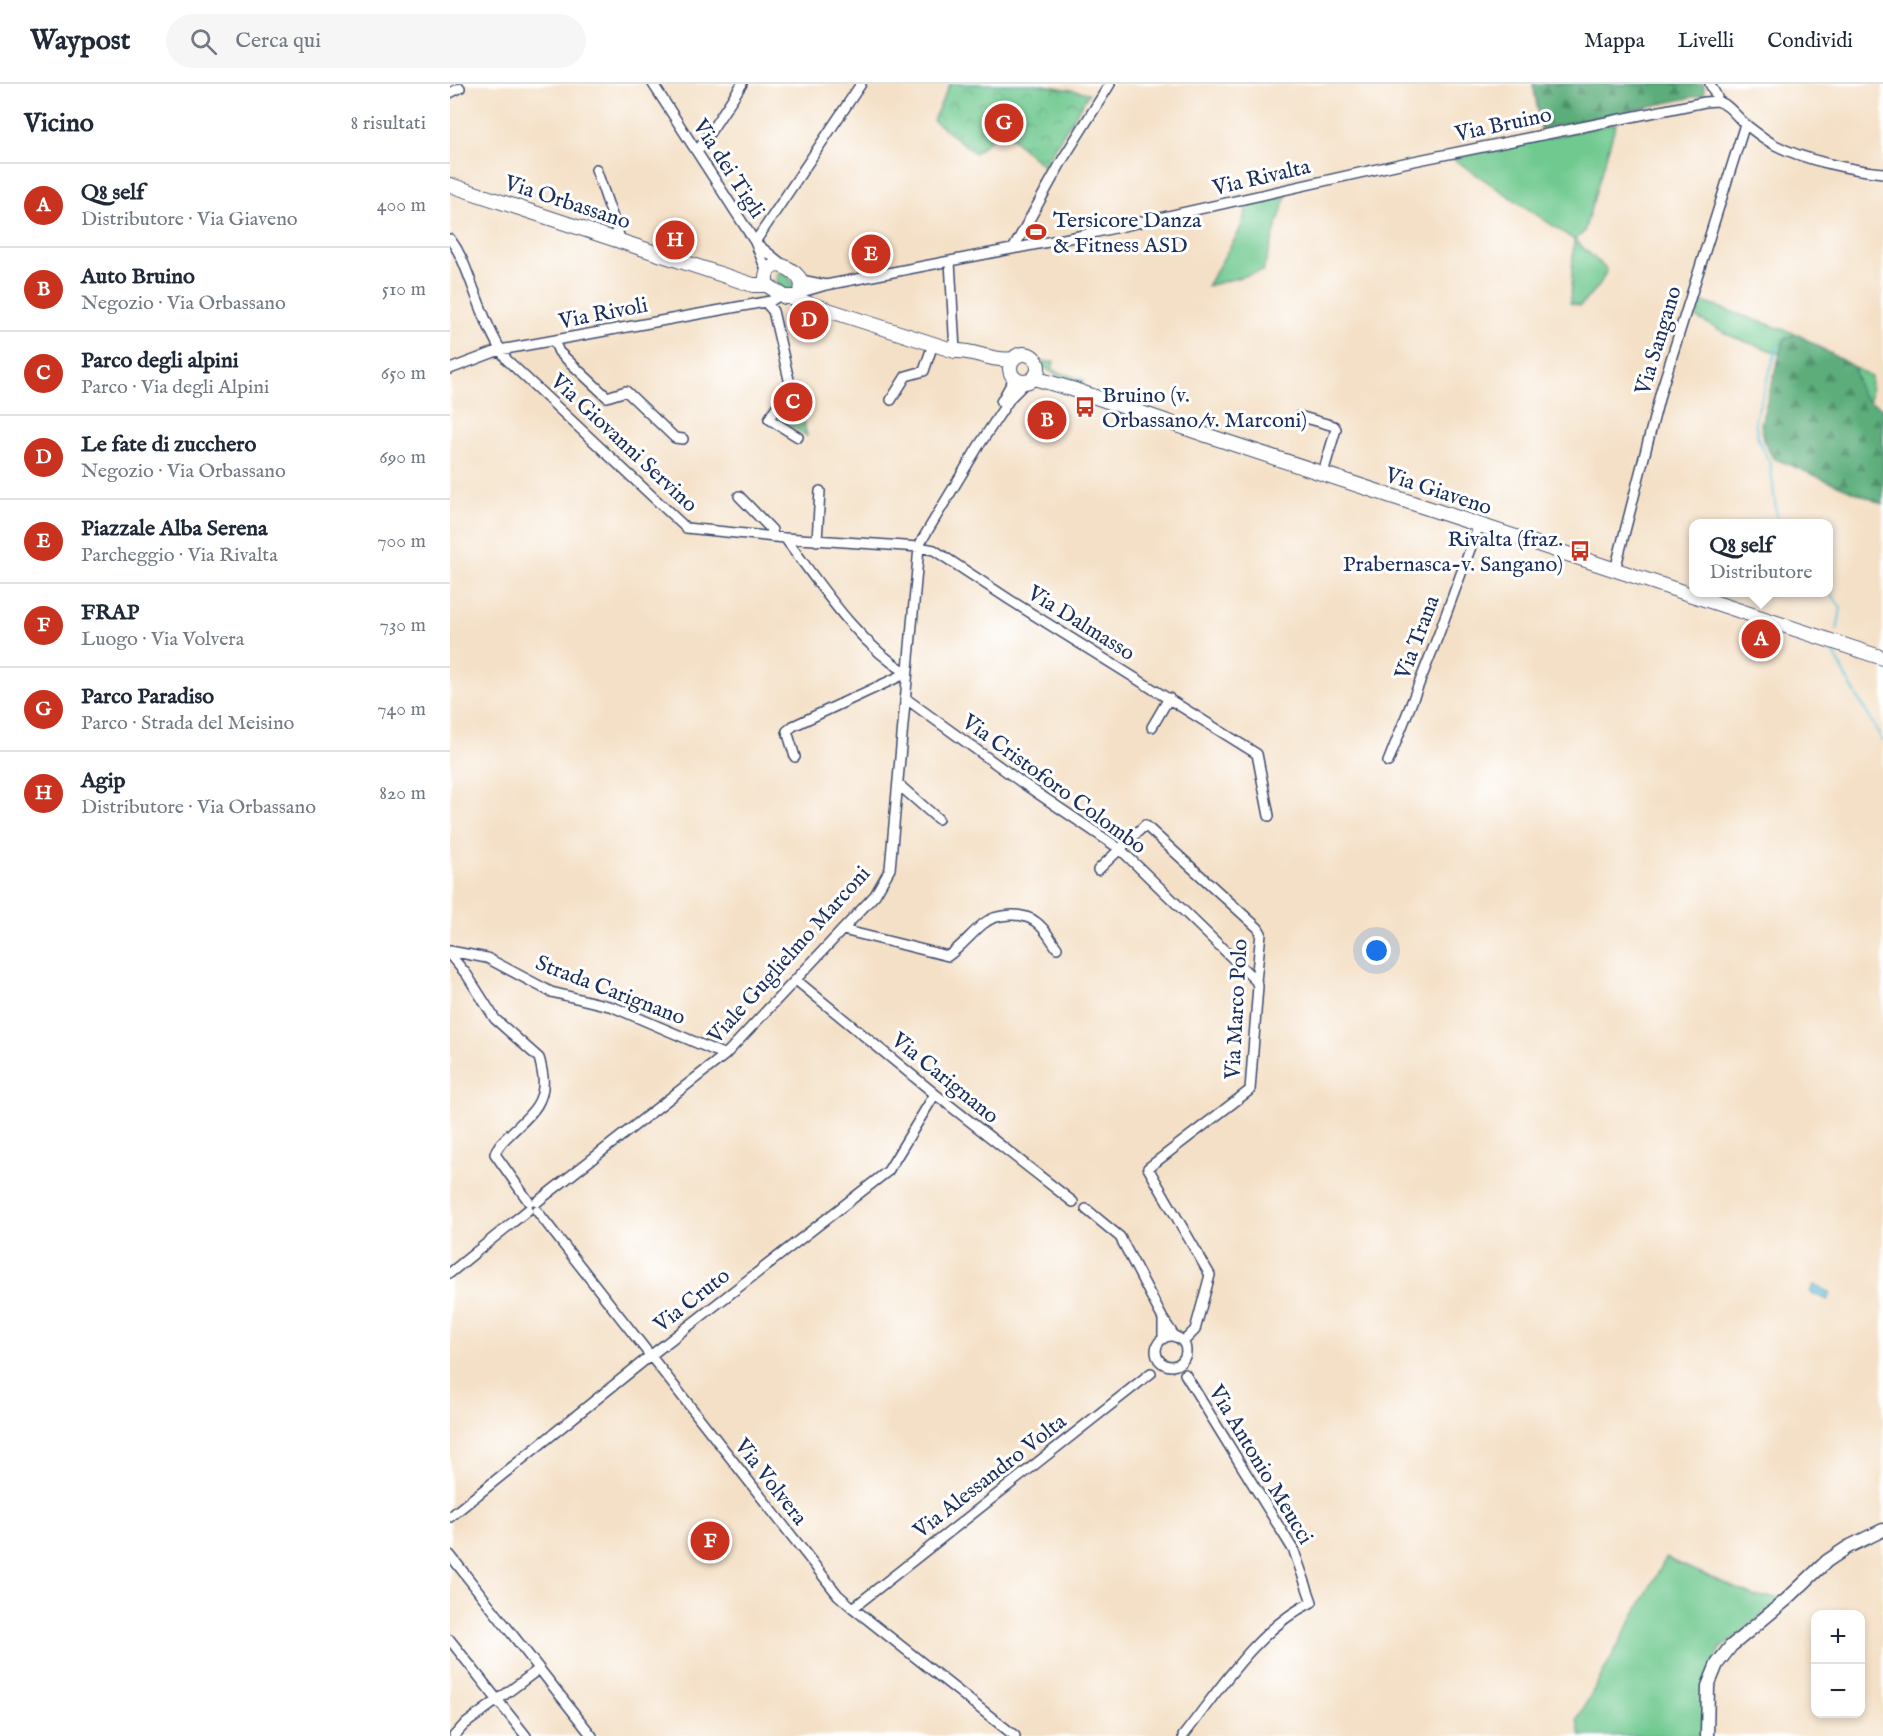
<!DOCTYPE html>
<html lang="it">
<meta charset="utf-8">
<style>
body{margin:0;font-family:"IM FELL English",serif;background:#f6f6f7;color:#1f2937}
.controls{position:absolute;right:18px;bottom:18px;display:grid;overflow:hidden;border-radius:12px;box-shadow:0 3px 9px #0003}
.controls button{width:54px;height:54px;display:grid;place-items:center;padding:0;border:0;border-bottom:2px solid #e0e1e3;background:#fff;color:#1f2937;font:30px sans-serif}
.you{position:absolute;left:927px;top:867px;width:21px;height:21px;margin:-15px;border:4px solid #fff;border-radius:50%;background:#1a73e8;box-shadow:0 0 0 9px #1a73e833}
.badge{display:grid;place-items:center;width:39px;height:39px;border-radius:50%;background:#c8321e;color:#fff;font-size:20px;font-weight:700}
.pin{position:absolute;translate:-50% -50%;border:3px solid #fff;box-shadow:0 2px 6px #0006}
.popup{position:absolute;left:1239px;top:435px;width:144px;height:78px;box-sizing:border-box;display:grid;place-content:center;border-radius:12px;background:#fff;filter:drop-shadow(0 2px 4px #0005);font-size:20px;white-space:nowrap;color:#747a83}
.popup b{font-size:22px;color:#1f2937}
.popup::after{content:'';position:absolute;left:50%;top:100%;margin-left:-12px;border:12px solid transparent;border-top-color:#fff}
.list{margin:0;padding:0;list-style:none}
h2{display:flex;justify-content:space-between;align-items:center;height:78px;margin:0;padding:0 24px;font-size:26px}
h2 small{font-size:20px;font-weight:400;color:#747a83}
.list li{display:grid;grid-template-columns:39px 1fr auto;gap:18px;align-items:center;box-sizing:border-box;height:84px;padding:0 24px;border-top:2px solid #e0e1e3}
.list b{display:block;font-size:22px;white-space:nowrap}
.list p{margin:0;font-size:20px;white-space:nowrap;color:#747a83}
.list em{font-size:20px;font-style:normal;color:#747a83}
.icon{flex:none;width:33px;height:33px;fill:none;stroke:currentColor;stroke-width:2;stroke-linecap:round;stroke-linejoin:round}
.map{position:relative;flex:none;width:1433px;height:1652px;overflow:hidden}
header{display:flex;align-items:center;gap:36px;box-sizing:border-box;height:84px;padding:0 30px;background:#fff;border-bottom:2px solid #e0e1e3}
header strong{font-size:28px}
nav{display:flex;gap:33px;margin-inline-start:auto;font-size:21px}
.search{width:420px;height:54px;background:#f6f6f7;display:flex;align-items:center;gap:15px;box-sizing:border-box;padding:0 21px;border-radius:33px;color:#747a83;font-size:22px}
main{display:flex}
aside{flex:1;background:#fff}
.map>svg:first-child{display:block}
</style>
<header>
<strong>Waypost</strong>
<div class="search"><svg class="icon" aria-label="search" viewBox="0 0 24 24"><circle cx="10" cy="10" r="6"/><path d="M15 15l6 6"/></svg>Cerca qui</div>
<nav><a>Mappa</a><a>Livelli</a><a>Condividi</a></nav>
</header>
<main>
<aside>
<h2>Vicino<small>8 risultati</small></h2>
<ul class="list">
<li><span class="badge">A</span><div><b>Q8 self</b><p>Distributore · Via Giaveno</p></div><em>400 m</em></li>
<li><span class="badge">B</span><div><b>Auto Bruino</b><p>Negozio · Via Orbassano</p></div><em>510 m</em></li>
<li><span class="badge">C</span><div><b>Parco degli alpini</b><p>Parco · Via degli Alpini</p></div><em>650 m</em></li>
<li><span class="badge">D</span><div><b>Le fate di zucchero</b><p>Negozio · Via Orbassano</p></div><em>690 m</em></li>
<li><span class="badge">E</span><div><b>Piazzale Alba Serena</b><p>Parcheggio · Via Rivalta</p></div><em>700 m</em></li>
<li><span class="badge">F</span><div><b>FRAP</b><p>Luogo · Via Volvera</p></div><em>730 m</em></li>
<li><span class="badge">G</span><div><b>Parco Paradiso</b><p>Parco · Strada del Meisino</p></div><em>740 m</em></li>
<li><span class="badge">H</span><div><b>Agip</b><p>Distributore · Via Orbassano</p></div><em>820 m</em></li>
</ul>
</aside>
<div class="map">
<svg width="1433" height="1652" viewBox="0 0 1433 1652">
<defs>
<pattern id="forest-firs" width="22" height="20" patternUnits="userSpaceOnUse" patternTransform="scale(1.5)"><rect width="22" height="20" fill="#5cad7a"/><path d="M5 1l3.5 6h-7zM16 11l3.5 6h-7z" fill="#4b8d67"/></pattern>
<pattern id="park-crowns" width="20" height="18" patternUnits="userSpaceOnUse" patternTransform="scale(1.5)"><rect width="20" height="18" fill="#70c98f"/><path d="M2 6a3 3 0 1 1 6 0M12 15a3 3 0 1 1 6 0" fill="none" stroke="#5ba478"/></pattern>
<pattern id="water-ripples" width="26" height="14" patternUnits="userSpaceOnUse" patternTransform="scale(1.5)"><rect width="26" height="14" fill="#5dc2db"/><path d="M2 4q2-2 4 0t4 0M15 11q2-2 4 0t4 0" fill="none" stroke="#4c9eb5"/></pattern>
</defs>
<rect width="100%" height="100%" fill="#fff"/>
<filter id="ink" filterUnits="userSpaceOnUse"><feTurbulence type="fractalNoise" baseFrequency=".0167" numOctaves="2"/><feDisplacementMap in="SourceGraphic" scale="12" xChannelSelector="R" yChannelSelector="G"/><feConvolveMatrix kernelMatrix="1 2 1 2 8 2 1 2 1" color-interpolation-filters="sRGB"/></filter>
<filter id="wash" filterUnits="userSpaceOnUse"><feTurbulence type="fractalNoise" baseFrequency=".008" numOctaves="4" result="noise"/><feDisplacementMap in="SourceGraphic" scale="24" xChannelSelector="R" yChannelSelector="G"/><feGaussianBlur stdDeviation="1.35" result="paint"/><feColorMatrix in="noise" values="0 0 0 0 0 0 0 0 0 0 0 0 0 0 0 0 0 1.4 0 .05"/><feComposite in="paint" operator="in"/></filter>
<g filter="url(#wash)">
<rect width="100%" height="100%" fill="#f4e0c6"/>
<path fill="#70c98f" stroke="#467c76" stroke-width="1.5" d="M 1166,39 L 1134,148 L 1125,156 L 1157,186 L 1149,202 L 1130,222 L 1120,219 L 1124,156 L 1002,74 Z
M 836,112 L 813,187 L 757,202 L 789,148 L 798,121 Z
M 329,188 L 338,192 L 346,205 L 343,208 C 334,205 327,201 326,191 Z
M 1250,217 L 1347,250 L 1334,255 L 1330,270 L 1283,253 L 1247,234 Z
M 593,278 L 604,278 L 602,286 L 634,296 L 633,299 C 618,295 605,292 592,282 Z
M 1404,283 L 1421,293 L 1420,318 L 1410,311 Z
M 1216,1474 L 1304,1512 L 1333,1514 L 1270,1565 L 1255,1594 L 1252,1652 L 1130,1652 L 1127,1636 Z"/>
<path fill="url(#forest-firs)" stroke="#3c6e6c" stroke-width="1.5" d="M 1083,0 L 1254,0 L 1254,11 L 1091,45 Z
M 1347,250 L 1404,283 C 1410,308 1407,313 1433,324 L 1433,420 L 1323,374 L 1313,356 L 1311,339 L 1334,255 Z"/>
<path fill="url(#park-crowns)" stroke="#467c76" stroke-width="1.5" d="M 500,0 L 588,0 L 639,9 L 593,82 L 552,45 L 525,69 L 483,36 Z
M 346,303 L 357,352 L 328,334 Z"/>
<path fill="url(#water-ripples)" stroke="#3c789c" stroke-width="1.5" d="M 1364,1201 L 1381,1209 L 1378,1216 L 1360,1208 Z"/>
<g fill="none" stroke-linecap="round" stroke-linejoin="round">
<path stroke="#5dc2db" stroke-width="2" d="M 1328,261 L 1305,336 L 1308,355 L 1320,379 L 1327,433 L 1330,440
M 1378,505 L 1391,524 L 1387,546
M 1382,565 L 1401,602 L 1433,657"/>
</g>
</g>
<g filter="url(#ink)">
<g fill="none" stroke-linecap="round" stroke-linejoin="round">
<g stroke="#3c4a6e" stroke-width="12">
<path id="minor" d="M 203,0 L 305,158 L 317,188
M 1260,0 L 1267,13 L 1266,17 C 1278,19 1286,32 1295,40 C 1304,47 1315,56 1325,61 C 1354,76 1401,86 1433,89
M 0,9 L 10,4
M 247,68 L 292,0
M 146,85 L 171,157
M 0,155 C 10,168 15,182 21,198 C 31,224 41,253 57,276 L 236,444 L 335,454 C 371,501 405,557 457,589
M 305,158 L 411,0
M 307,160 L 333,181
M 563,165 L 613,75 L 660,0
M 500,177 L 505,267
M 351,196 L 376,201 L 352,208
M 376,201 L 629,152 L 954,79 L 1255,18 L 1266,17
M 315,218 L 323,227 L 340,300 L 319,335 L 348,353
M 104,257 L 109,268 L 157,313 L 176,307 L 225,354 L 233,355
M 0,285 L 50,266 L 321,217 L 330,211
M 441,316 L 456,292 L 474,287 L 483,260
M 551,318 L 564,295
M 849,332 L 884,342 L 886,345 L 873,389
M 289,412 L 322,446 L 323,453
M 335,454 L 469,463 L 484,466 L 560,516 L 807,670 L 819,732
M 367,457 L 370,407
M 1165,486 L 1211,307 L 1295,40
M 455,614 L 571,698 L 670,765 L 806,897
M 702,643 L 719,614
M 345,673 L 337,647 L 343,642 L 457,589
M 938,678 L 988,552 L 1029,441
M 448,700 L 488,735
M 648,786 L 695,741 L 808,844 L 811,849 L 806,897 L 808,902 L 800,1006 L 698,1084 L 760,1191 L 745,1246 L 733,1258
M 393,846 L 498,872 C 511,863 521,850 533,840 C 546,829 573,828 586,838 C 595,844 601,856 607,864
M 0,867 L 37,874 L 101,908 L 163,923 L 275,971
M 0,871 L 17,891 L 45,935 L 89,974 C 91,980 92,986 93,993 C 96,1021 77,1033 59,1051 C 53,1057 47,1062 45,1070 L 79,1118
M 346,896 L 485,1010 L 623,1118
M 87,1118 L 275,971 L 425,811 L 440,785 L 469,463 L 472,456 L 528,363 L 561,313 L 576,298
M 636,1125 L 670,1153 L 713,1235
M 87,1127 L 388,1511 L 403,1524 L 565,1652
M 0,1189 L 78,1126
M706 1267a15 15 0 1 1 30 0a15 15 0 1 1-30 0Z
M 713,1255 L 713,1235 L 725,1253
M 0,1433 L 200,1272 L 438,1087 L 485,1010
M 0,1471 L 142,1652
M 403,1524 L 701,1289
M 0,1556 L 76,1652
M 4,1652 L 14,1641 L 89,1585
M 733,1652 C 770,1605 808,1544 862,1518 L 844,1467 L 735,1290"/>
</g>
<g stroke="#3c4a6e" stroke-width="15">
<path id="tertiary" d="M 1257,1652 L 1258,1602 L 1267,1580 L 1281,1562 L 1336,1516 L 1377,1477 L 1398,1463 L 1433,1446"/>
</g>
<g stroke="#3c4a6e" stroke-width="16">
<path id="secondary" d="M 0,101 L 303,201 L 317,201
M 328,181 C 343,183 362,201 346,213 L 335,213 L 317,201 C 314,191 317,183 328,181 Z
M 341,214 L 505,267 C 525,266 542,278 563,275
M560 284a14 14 0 1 1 28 0a14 14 0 1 1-28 0Z
M 584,294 L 625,306 L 756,351 L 1433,574"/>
</g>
<use href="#minor" stroke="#fff" stroke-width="9"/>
<use href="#tertiary" stroke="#fff" stroke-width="12"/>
<use href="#secondary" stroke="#fff" stroke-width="14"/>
</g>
</g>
<defs>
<g id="stadium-bare" transform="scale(1.62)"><path d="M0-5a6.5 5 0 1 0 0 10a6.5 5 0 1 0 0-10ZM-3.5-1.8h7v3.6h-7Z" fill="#c8321e" stroke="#fff" stroke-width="2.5" paint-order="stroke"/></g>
<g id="bus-bare" transform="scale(1.62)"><path d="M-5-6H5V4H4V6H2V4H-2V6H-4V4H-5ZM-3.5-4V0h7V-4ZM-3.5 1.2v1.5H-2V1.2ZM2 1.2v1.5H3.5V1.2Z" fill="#c8321e" stroke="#fff" stroke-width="2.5" paint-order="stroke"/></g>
</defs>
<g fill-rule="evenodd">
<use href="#stadium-bare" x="586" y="148"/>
<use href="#bus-bare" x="635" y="323"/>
<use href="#bus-bare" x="1130" y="467"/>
</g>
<g text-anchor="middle" stroke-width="6" stroke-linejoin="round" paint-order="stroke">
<g font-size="22" fill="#1b2f5e" stroke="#fff">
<text transform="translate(1053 39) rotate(-12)" y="8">Via Bruino</text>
<text transform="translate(280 84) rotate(57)" y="8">Via dei Tigli</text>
<text transform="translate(811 92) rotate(-13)" y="8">Via Rivalta</text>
<text transform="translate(118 117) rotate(18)" y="8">Via Orbassano</text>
<text transform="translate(153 228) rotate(-11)" y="8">Via Rivoli</text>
<text transform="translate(1207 256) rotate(-73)" y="8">Via Sangano</text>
<text transform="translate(175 358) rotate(43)" y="8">Via Giovanni Servino</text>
<text transform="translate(989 406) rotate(18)" y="8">Via Giaveno</text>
<text transform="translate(632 538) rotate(32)" y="8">Via Dalmasso</text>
<text transform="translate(966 553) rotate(-69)" y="8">Via Trana</text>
<text transform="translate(605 699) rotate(36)" y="8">Via Cristoforo Colombo</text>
<text transform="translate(338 870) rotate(-48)" y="8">Viale Guglielmo Marconi</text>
<text transform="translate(161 905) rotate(21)" y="8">Strada Carignano</text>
<text transform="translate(785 925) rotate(-87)" y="8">Via Marco Polo</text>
<text transform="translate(496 993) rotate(39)" y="8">Via Carignano</text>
<text transform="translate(241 1215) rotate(-38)" y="8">Via Cruto</text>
<text transform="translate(812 1380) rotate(59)" y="8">Via Antonio Meucci</text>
<text transform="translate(539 1391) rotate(-38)" y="8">Via Alessandro Volta</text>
<text transform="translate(322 1397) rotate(52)" y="8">Via Volvera</text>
</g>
<g font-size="22" fill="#1b2f5e" stroke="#fff" text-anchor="start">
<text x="603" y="143">Tersicore Danza<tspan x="603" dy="25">&amp; Fitness ASD</tspan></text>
<text x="652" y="318">Bruino (v.<tspan x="652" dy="25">Orbassano/v. Marconi)</tspan></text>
<text x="1113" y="462" text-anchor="end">Rivalta (fraz.<tspan x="1113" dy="25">Prabernasca-v. Sangano)</tspan></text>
</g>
</g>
</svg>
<div class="controls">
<button>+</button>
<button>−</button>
</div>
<div class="you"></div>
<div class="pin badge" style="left:1311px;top:555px">A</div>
<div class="popup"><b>Q8 self</b>Distributore</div>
<div class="pin badge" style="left:597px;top:336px">B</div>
<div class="pin badge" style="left:343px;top:318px">C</div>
<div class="pin badge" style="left:359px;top:236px">D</div>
<div class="pin badge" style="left:421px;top:170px">E</div>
<div class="pin badge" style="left:260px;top:1457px">F</div>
<div class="pin badge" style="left:554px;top:39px">G</div>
<div class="pin badge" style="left:225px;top:156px">H</div>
</div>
</main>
